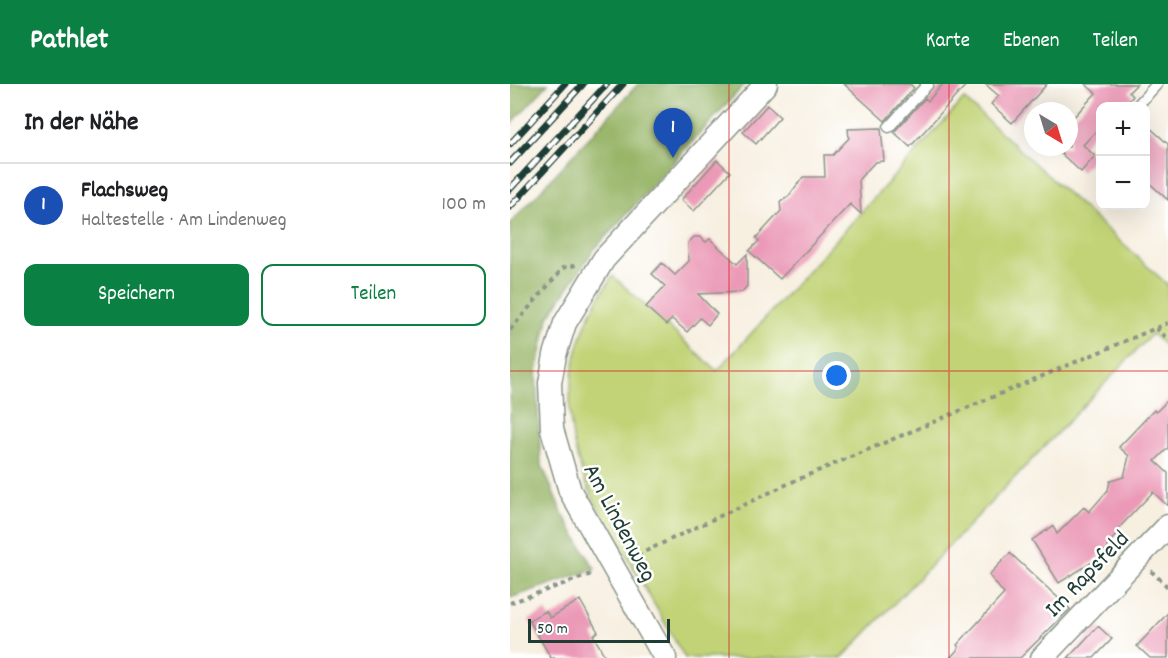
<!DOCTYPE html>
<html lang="de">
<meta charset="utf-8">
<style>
body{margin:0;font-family:Dekko,sans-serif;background:#f6f6f6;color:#202124}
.controls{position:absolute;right:18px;top:18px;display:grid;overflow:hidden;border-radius:12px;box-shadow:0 6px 24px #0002}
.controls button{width:54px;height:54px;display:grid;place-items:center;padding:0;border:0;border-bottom:2px solid #e0e0e0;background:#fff;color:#202124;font:30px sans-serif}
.compass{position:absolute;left:514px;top:18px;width:54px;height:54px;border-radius:50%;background:#fff;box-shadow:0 6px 24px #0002;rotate:142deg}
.scale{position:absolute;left:18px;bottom:15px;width:142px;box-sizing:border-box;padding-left:6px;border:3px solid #1f3d34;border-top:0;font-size:16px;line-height:21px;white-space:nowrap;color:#1f3d34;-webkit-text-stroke:4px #fff;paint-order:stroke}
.you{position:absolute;left:327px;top:292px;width:21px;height:21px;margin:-15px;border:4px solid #fff;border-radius:50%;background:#1a73e8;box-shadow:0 0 0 9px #1a73e833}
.badge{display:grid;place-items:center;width:39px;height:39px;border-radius:50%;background:#0b8043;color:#fff;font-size:20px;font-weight:700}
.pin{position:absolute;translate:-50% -50px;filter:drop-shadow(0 2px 3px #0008)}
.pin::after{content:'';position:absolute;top:32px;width:21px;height:18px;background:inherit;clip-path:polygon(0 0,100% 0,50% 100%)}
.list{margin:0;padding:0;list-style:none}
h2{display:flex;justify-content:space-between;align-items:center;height:78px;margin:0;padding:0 24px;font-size:26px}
h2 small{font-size:20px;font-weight:400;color:#757577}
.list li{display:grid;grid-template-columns:39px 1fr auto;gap:18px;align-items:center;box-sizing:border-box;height:84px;padding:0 24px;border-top:2px solid #e0e0e0}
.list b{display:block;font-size:22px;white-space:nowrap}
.list p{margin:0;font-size:20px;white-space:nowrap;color:#757577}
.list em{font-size:20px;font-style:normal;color:#757577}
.actions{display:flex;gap:12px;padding:18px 24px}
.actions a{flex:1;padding:14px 0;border:2px solid #0b8043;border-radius:12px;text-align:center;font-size:21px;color:#0b8043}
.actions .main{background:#0b8043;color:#fff}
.map{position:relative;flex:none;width:658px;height:574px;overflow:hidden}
header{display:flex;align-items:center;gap:36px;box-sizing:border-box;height:84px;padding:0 30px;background:#0b8043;color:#fff}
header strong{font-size:28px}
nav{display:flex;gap:33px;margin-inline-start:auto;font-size:21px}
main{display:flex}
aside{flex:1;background:#fff}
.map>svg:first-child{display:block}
</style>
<header>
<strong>Pathlet</strong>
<nav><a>Karte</a><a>Ebenen</a><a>Teilen</a></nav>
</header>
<main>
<aside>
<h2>In der Nähe<small></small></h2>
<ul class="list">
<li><span class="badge" style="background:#1a4fb4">1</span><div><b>Flachsweg</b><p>Haltestelle · Am Lindenweg</p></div><em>100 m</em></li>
</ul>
<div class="actions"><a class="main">Speichern</a><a>Teilen</a></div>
</aside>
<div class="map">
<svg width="658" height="574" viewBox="0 0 658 574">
<rect width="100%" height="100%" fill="#fff"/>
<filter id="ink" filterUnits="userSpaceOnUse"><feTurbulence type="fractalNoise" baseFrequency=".0167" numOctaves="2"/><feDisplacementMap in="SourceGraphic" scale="12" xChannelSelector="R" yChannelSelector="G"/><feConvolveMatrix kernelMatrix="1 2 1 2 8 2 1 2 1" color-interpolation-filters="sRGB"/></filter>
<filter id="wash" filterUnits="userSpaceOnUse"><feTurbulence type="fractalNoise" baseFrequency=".008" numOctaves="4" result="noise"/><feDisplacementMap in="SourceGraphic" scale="24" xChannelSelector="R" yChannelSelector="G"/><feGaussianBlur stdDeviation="1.35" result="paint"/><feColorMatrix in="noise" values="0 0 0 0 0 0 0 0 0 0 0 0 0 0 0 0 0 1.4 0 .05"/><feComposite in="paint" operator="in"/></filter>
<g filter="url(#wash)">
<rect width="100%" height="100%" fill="#f7efe0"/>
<path fill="#c1d376" stroke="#708855" stroke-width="1.5" d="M 454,15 L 658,201 L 658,265 L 642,250 L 332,574 L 175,574 C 155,540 136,505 116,471 C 101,445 83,419 73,391 C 47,323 61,250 103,192 L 207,287 Z"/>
<path fill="#98b567" stroke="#5c794e" stroke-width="1.5" d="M 0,0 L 38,0 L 0,41 Z
M 128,0 L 235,0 L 82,168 L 38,234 L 26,292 L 31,379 L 52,429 L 85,485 L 0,514 L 0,140 Z"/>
<g id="blocks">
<path fill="#eb99b6" d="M 334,0 L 400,0 L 404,4 L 375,37 Z
M 433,0 L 457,0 L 400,63 L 384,48 L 415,14 L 418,17 Z
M 475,0 L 537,0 L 502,39 L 481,20 L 489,12 Z
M 575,0 L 627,0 L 619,8 L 623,12 L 614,22 L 591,22 L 591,42 L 573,61 L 585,72 L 571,88 L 544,63 L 559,63 L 559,38 L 586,9 Z
M 257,21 L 270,33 L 246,60 L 233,48 Z
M 636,40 L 658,60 L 658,116 L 636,96 Z
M 371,44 L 374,77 L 365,78 L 349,95 L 351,130 L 340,120 L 270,195 L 239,167 L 249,157 L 246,154 L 271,127 L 270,118 L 278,113 L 293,93 L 315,93 L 314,71 L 323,71 L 339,54 L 338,45 Z
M 207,76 L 220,88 L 184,127 L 171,116 Z
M 184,153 L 190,153 L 196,158 L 200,155 L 227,180 L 237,170 L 237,202 L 232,208 L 188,210 L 207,230 L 198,241 L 190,234 L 177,248 L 162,235 L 156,241 L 136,223 L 155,202 L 142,190 L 152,179 L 165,191 L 179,177 L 178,159 Z
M 658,316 L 658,364 L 645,377 L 658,389 L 658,422 L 643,408 L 607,446 L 609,448 L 599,459 L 597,465 L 584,477 L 549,499 L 522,456 L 543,442 L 547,450 L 574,423 L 579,428 L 598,406 L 600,397 L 614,393 L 619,372 L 609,363 L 644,326 L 646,328 Z
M 500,469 L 560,525 L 510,574 L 440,574 L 449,564 L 447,561 L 494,510 L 479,491 Z
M 70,516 L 88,548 L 83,551 L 96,574 L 41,574 L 19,536 L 36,527 L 40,534 Z
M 658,529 L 658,574 L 640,574 L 627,562 Z
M 588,542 L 602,555 L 584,574 L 558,574 Z"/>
</g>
</g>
<g filter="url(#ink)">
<use href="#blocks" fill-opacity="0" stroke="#8b968a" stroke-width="1.5"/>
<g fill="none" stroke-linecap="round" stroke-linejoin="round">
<g stroke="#8b968a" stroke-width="13">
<path id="service" d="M 627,22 L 647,0
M 379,43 L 418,0"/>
</g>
<g stroke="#8b968a" stroke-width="25">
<path id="minor" d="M 155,574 L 60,407 L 42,345 L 40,299 L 45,271 L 55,239 L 94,175 L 256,0
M 532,574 L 658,442"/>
</g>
<path stroke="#8b968a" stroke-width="4" stroke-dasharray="4.5 4.5" stroke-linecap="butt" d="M 646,244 L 658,255
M 0,246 L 53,184 L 66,181
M 119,475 L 284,397 L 658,239
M 641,487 L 658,503
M 0,519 L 84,489"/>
<use href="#service" stroke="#fff" stroke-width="10"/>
<use href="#minor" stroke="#fff" stroke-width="22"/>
<g stroke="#1f3d34" stroke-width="7">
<path id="rail" d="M 0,60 L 55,0
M 0,79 L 73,0
M 0,105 L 97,0
M 0,123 L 113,0"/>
</g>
<use href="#rail" stroke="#fff" stroke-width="4.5" stroke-dasharray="14" stroke-linecap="butt"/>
</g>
</g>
<path fill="none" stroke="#d62828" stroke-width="1.5" stroke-opacity="0.55" d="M 219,0 L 219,574M 439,0 L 439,574M 0,287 L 658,287"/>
<g text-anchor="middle" stroke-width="5" stroke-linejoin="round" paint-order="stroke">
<g font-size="24" fill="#1f3d34" stroke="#fff">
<text transform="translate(111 438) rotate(62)" y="8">Am Lindenweg</text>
<text transform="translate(576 489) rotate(-46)" y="8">Im Rapsfeld</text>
</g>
</g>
</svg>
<div class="controls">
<button>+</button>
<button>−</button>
</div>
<svg class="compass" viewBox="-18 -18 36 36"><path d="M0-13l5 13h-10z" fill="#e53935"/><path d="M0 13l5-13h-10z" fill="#757577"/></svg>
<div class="scale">50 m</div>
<div class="you"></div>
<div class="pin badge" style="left:163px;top:74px;background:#1a4fb4">1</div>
</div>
</main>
